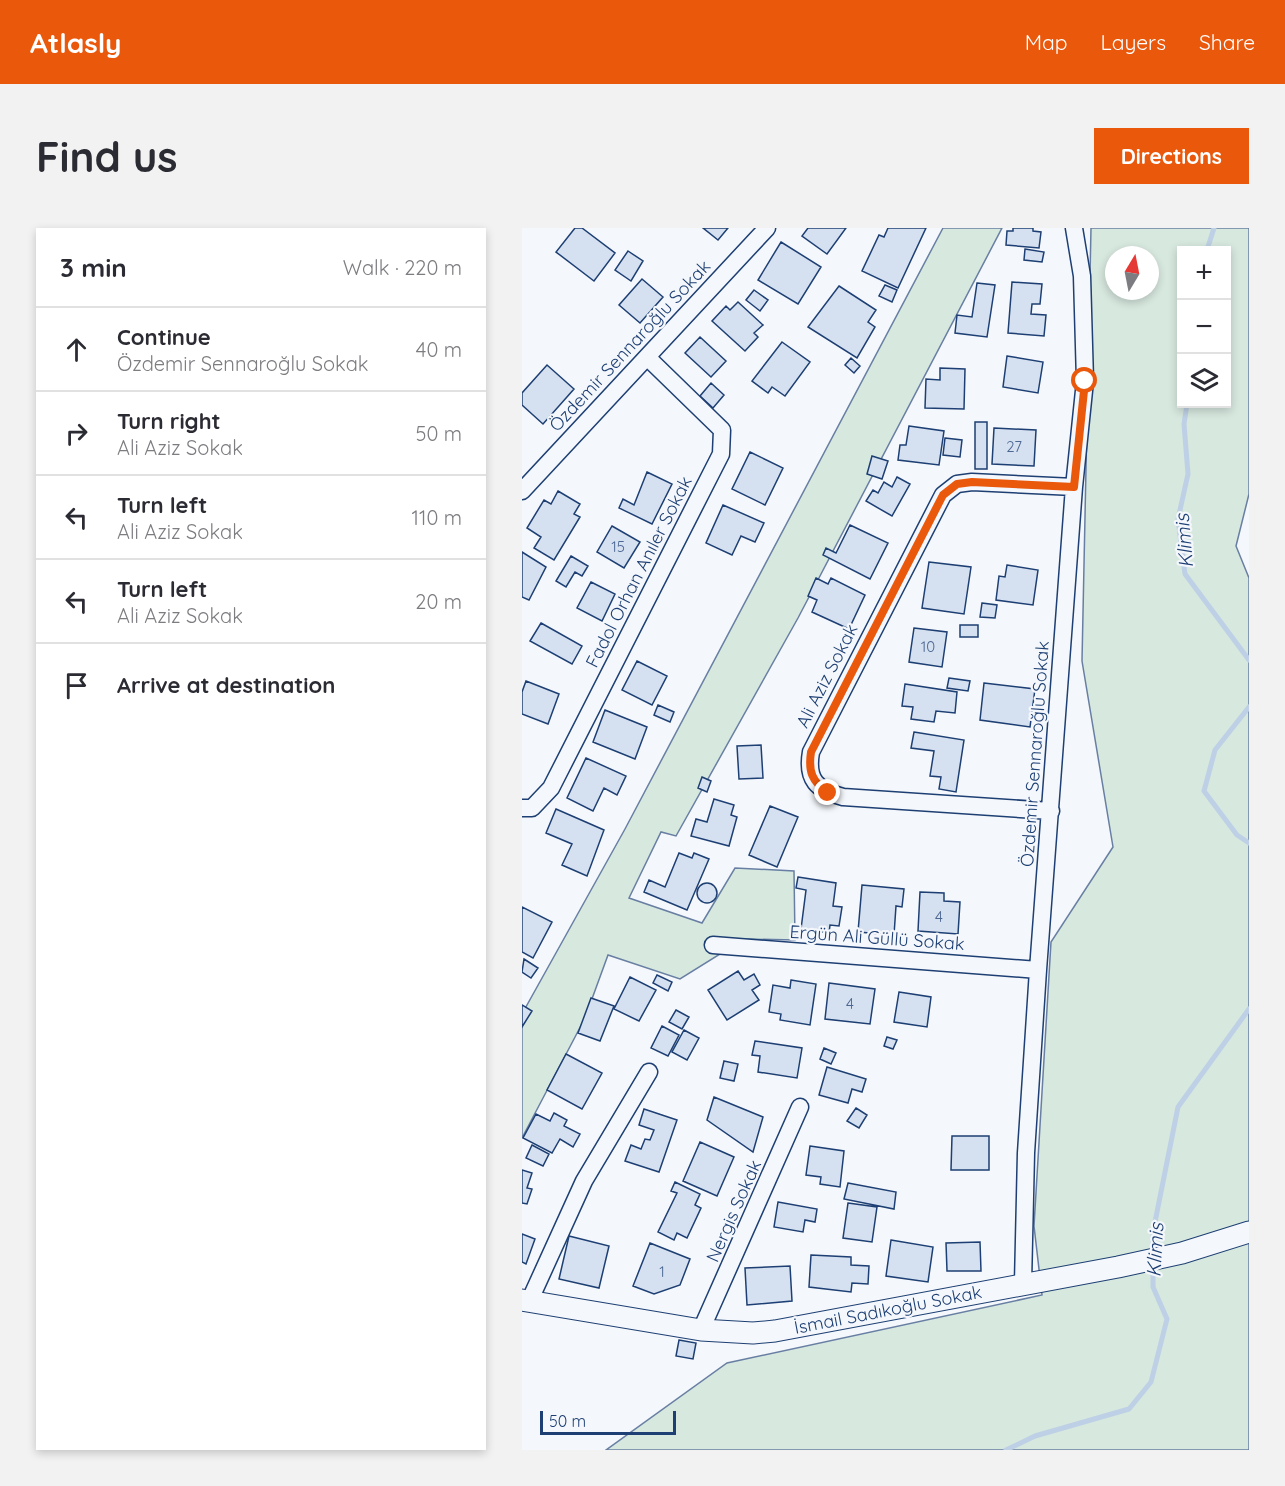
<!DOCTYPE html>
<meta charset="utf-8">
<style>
body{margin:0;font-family:Quicksand,sans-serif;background:#f2f2f3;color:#2b2b33}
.controls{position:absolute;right:18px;top:18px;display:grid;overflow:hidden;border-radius:0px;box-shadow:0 3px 9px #0003}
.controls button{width:54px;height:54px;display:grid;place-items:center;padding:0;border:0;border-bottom:2px solid #e1e1e2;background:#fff;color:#2b2b33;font:30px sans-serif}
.compass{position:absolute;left:583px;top:18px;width:54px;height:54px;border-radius:50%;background:#fff;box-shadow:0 3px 9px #0003;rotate:10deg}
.scale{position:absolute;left:18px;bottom:15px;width:136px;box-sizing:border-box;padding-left:6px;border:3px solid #1d3f73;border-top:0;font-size:16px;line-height:21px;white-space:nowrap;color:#1d3f73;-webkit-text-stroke:4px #f4f7fb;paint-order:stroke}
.stop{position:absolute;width:18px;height:18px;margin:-14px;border:4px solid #ea580c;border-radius:50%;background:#fff}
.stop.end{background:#ea580c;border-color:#fff;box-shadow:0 2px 6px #0008}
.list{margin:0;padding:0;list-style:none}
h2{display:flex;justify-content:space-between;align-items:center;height:78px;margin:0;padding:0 24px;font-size:26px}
h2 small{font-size:20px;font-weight:400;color:#7c7c81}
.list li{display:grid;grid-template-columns:39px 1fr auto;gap:18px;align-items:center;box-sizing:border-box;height:84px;padding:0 24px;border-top:2px solid #e1e1e2}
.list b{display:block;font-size:22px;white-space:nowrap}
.list p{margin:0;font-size:20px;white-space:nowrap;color:#7c7c81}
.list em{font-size:20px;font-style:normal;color:#7c7c81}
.icon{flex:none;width:33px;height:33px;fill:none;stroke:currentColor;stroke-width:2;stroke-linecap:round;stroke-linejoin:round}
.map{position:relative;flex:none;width:727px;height:1222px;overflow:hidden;border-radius:0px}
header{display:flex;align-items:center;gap:36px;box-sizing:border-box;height:84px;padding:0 30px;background:#ea580c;color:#fff}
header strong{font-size:28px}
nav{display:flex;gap:33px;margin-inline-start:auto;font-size:21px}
.intro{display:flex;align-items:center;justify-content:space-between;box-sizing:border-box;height:144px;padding:0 36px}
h1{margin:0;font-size:42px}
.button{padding:15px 27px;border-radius:0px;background:#ea580c;color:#fff;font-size:21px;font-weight:700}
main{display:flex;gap:36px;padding:0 36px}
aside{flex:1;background:#fff;border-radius:0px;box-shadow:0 3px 9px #0003}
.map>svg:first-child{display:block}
</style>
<header>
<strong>Atlasly</strong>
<nav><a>Map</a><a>Layers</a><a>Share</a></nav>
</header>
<div class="intro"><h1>Find us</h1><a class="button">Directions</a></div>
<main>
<aside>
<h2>3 min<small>Walk · 220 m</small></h2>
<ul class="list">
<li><svg class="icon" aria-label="ahead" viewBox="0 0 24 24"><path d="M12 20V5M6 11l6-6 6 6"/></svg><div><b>Continue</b><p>Özdemir Sennaroğlu Sokak</p></div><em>40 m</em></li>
<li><svg class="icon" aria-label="right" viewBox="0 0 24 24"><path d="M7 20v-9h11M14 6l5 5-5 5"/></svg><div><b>Turn right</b><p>Ali Aziz Sokak</p></div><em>50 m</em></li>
<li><svg class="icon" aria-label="left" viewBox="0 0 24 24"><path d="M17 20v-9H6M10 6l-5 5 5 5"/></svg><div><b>Turn left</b><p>Ali Aziz Sokak</p></div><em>110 m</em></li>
<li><svg class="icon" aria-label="left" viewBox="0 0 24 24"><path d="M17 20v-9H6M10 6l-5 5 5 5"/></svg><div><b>Turn left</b><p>Ali Aziz Sokak</p></div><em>20 m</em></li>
<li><svg class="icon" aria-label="arrive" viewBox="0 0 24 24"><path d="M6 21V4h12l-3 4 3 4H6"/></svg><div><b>Arrive at destination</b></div></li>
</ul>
</aside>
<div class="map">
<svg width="727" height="1222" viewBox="0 0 727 1222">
<rect width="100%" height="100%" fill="#f4f7fb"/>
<path fill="#d7e8df" stroke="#687fa3" stroke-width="1.5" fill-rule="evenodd" d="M 421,0 L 480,0 L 276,390 L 154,608 L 139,604 L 107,670 L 180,695 L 213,640 L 272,643 L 273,712 L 222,711 L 158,751 L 86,727 L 63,790 L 0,910 L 0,786 L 103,601 Z
M 569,0 L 727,0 L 727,266 L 714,318 L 727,350 L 727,1222 L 84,1222 L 205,1135 L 520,1067 L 512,998 L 529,714 L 591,619 L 560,433 ZM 660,22 L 704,22 L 704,176 L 660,176 ZM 592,27 L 628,27 L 628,63 L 592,63 Z"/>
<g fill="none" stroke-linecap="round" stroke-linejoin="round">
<path stroke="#bed0e5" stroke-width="5" d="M 685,22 L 692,0
M 665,176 L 662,196 L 666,246 L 656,291 L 663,346 L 727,432
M 727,479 L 693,522 L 682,563 L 715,607 L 727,615
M 631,1025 L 631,1004 L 656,879 L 727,781
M 484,1222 L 513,1208 L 607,1181 L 629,1154 L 645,1091 L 631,1059 L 631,1037"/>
</g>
<path fill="#d5e0f0" stroke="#1d3f73" stroke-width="1.5" d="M 53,0 L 60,0 L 93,25 L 72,53 L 34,24 Z
M 181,0 L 206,0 L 196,12 Z
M 286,0 L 324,0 L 305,26 L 280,8 Z
M 366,0 L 404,0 L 376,60 L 340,43 L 357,7 L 362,9 Z
M 491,0 L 511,0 L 511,3 L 519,4 L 517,20 L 484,17 L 485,3 L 491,3 Z
M 259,14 L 299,39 L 276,76 L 236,52 Z
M 503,21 L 522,24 L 520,34 L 502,32 Z
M 106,23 L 121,33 L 109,53 L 93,42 Z
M 120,51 L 141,69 L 118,95 L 97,77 Z
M 490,54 L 520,56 L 518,76 L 510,76 L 509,86 L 524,87 L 522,108 L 486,105 Z
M 455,55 L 473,57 L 465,109 L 433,105 L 435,87 L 450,89 Z
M 363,57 L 375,62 L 370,74 L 357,68 Z
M 317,58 L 354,82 L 346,94 L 353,99 L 335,130 L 286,99 Z
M 232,62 L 246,72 L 238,83 L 224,72 Z
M 216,74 L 241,97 L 232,105 L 236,109 L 223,123 L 190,93 L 204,78 L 208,82 Z
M 178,109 L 204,133 L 189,149 L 163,125 Z
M 260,114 L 288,134 L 263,168 L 250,159 L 246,165 L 230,153 Z
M 485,128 L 521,134 L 516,165 L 481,159 Z
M 329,130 L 338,138 L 332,145 L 323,137 Z
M 25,137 L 52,161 L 21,196 L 0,177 L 0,165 Z
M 418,140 L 443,141 L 442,181 L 403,180 L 404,151 L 418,152 Z
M 189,155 L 202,167 L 191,180 L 178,168 Z
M 453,194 L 465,194 L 465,241 L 453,241 Z
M 387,198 L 422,203 L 417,237 L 376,232 L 378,217 L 384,217 Z
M 472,200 L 514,202 L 512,238 L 470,236 Z
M 423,210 L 440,212 L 438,229 L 421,227 Z
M 228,224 L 261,240 L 243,277 L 210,261 Z
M 350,228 L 366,233 L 360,251 L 345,246 Z
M 125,244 L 150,256 L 130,296 L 97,280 L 101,271 L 112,277 Z
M 375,249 L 388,256 L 370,288 L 344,273 L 351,262 L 356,265 L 362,254 L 370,259 Z
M 36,263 L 58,276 L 52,286 L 58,289 L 32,332 L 12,320 L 19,309 L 5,300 L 22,272 L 29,276 Z
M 201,277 L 242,295 L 233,314 L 219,308 L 210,327 L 184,315 Z
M 328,297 L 366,315 L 348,351 L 301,327 L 304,320 L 314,325 Z
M 90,298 L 118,314 L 102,340 L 75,324 Z
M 0,324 L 24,339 L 7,372 L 0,369 Z
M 49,328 L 66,338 L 60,348 L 53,344 L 44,359 L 34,353 Z
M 407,334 L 449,339 L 442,386 L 400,380 Z
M 485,337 L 516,342 L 511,377 L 474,372 L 477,348 L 483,349 Z
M 294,350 L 306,356 L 309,350 L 343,367 L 327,401 L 290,384 L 295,372 L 286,368 Z
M 69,354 L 93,366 L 80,393 L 55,380 Z
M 460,375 L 475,377 L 473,390 L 458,389 Z
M 19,395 L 60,418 L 50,436 L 8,413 Z
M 438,397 L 456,397 L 456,409 L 438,409 Z
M 392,400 L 425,404 L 420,439 L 387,434 Z
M 115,433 L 145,448 L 130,477 L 100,462 Z
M 427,450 L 448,453 L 446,463 L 425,460 Z
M 4,453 L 37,466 L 26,496 L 0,486 L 0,464 Z
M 462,455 L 513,461 L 508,499 L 458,492 Z
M 383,456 L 435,464 L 433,485 L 414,483 L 412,494 L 389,491 L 391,479 L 380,478 Z
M 136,477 L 152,484 L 148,494 L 132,487 Z
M 83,482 L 125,499 L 113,531 L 71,514 Z
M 392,504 L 442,512 L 434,564 L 417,561 L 419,549 L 408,548 L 412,523 L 389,520 Z
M 239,517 L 241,550 L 217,551 L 215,518 Z
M 64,530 L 104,548 L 95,567 L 82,560 L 71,583 L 45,570 Z
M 180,549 L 189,553 L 185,564 L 176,560 Z
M 192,571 L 212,577 L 209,587 L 215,589 L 207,618 L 169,608 L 174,591 L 185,594 Z
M 248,578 L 276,589 L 255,639 L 227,627 Z
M 34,581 L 82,602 L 65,648 L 40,637 L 50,616 L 24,605 Z
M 157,625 L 170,630 L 172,625 L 187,631 L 165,682 L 122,664 L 127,652 L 143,659 Z
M 276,649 L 314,655 L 311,678 L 320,679 L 317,698 L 308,697 L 307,705 L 279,701 L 284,662 L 274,660 Z
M175 665a10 10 0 1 1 20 0a10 10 0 1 1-20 0Z
M 340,657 L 382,661 L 380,679 L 374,678 L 372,707 L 336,704 Z
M 398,664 L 422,665 L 422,673 L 438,674 L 436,706 L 396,703 Z
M 0,679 L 30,694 L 11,730 L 0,724 Z
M 2,731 L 16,740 L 9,750 L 0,744 Z
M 216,743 L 222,752 L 232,746 L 238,757 L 230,762 L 237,772 L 205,792 L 186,762 Z
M 135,747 L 150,754 L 146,763 L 131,755 Z
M 108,749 L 134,762 L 117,793 L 92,781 Z
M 269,752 L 294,756 L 288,797 L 258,792 L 259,786 L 247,784 L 251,757 L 268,760 Z
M 307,755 L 353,761 L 348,796 L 303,791 Z
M 377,764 L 409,769 L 405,799 L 372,794 Z
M 69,770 L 92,778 L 78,813 L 56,805 Z
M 0,777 L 10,783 L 0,799 Z
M 154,782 L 167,789 L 160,801 L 147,794 Z
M 140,798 L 157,807 L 146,828 L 129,820 Z
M 162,802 L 177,810 L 165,832 L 150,824 Z
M 365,809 L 375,812 L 371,821 L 362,818 Z
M 233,813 L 280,820 L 275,850 L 236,844 L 238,828 L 230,827 Z
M 302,820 L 314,825 L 309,836 L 298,831 Z
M 44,826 L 80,845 L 60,881 L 25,862 Z
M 202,833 L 216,836 L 212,853 L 198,850 Z
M 305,839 L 344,851 L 340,864 L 330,861 L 326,875 L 297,867 Z
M 192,869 L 241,889 L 231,924 L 185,892 Z
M 334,880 L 345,887 L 337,900 L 325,893 Z
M 122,881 L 155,892 L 137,944 L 103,933 L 109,917 L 119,921 L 123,911 L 128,912 L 132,902 L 117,897 Z
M 32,885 L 45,892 L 42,898 L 58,906 L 51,919 L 38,911 L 30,925 L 1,910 L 14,886 L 28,893 Z
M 430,908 L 467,908 L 467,942 L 429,942 Z
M 178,914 L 212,929 L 195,968 L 161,953 Z
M 10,917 L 27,926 L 21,938 L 4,930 Z
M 288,918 L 322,923 L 318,959 L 298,956 L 299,949 L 284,947 Z
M 0,942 L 10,945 L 5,960 L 10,961 L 5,976 L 0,975 Z
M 153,954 L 178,966 L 173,977 L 179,980 L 165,1010 L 155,1005 L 152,1012 L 136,1004 L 155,965 L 149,963 Z
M 326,955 L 374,964 L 372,981 L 322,971 Z
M 256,974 L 295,981 L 293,994 L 283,992 L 281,1004 L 252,999 Z
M 326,975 L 355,979 L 350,1014 L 321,1010 Z
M 0,1006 L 13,1011 L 4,1036 L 0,1034 Z
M 47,1008 L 87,1018 L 77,1060 L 37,1051 Z
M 369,1012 L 411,1019 L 406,1054 L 364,1048 Z
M 458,1014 L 459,1043 L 425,1043 L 424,1015 Z
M 128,1015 L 168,1031 L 158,1057 L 132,1066 L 111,1058 Z
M 289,1027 L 329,1029 L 329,1037 L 347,1038 L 346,1056 L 330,1055 L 329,1064 L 287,1059 Z
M 268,1038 L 270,1073 L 225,1077 L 223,1040 Z
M 157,1112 L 174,1115 L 171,1131 L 154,1128 Z"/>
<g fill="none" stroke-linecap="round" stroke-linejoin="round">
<g stroke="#1d3f73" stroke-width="19">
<path id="minor" d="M 0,263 L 245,0
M 0,580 L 10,580 L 29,560 L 199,226 L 200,202 L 126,130
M 529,583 L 321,569 C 295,562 284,552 289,524 L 421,267 L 435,256 L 450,254 L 552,259
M 191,717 L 516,742
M 501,1055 L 504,925 L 516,742 L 552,259 L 563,153 L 560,48 L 552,0
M 7,1074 L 62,953 L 127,844
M 179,1102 L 278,879"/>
</g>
<g stroke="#1d3f73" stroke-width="23">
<path id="tertiary" d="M 0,1072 L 179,1102 L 231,1105 L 253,1103 L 596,1039 L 660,1025 L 727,1004"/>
</g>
<use href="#minor" stroke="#f4f7fb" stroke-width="16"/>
<use href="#tertiary" stroke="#f4f7fb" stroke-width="21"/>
</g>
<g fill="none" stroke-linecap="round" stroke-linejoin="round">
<path stroke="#ea580c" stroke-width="8" d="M 306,565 C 290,553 286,544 289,524 L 421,267 L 435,256 L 450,254 L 552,259 L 563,153"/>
</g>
<g text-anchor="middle" stroke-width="4.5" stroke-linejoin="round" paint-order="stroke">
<g font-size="15" fill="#4b6792">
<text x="492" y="224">27</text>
<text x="96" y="324">15</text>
<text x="406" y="424">10</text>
<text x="417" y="694">4</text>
<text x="328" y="781">4</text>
<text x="140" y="1049">1</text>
</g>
<g font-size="18" fill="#1d3f73" stroke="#f4f7fb">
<text transform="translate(108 118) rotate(-47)" y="6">Özdemir Sennaroğlu Sokak</text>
<text transform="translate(117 344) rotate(-63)" y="6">Fadol Orhan Anıler Sokak</text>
<text transform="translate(305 448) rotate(-63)" y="6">Ali Aziz Sokak</text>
<text transform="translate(513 526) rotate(-86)" y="6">Özdemir Sennaroğlu Sokak</text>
<text transform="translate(355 710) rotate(4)" y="6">Ergün Ali Güllü Sokak</text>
<text transform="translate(212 983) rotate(-66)" y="6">Nergis Sokak</text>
<text transform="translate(366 1082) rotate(-11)" y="6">İsmail Sadıkoğlu Sokak</text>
</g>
<g font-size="20" font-style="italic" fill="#1d3f73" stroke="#f4f7fb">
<text transform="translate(662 313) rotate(-95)" y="7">Klimis</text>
<text transform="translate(633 1022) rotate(-87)" y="7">Klimis</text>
</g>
</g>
</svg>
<div class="controls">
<button>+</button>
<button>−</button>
<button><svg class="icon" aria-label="layers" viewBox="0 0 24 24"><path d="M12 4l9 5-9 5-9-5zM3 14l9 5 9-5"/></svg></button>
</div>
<svg class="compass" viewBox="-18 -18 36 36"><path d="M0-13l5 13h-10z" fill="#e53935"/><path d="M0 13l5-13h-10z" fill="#7c7c81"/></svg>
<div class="scale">50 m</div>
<div class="stop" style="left:563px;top:153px"></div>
<div class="stop end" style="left:306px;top:565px"></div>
</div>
</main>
